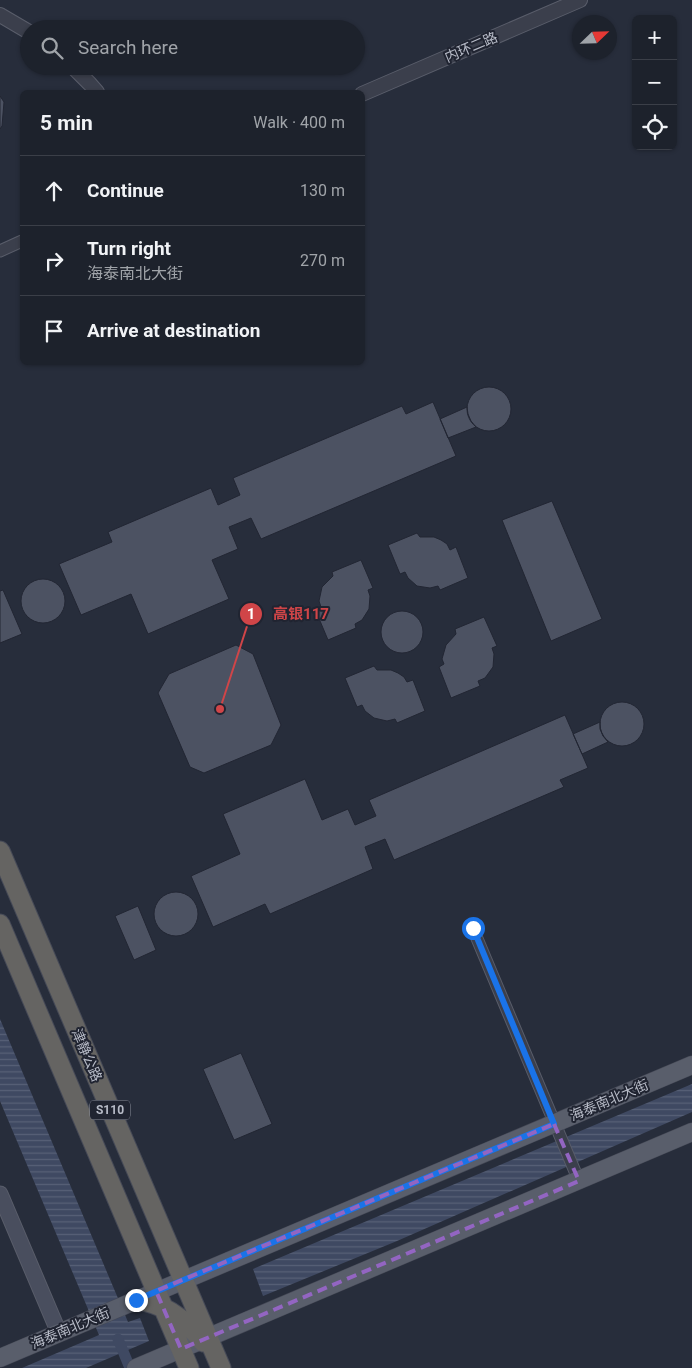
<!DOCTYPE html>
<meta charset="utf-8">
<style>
body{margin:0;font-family:Roboto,"Noto Sans SC",sans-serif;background:#252a34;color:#f1f3f6}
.controls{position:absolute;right:15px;top:15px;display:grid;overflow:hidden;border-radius:8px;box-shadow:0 1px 4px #0004}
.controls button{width:45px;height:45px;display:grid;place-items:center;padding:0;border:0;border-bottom:1px solid #3b3f48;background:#1d222c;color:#f1f3f6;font:25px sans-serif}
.compass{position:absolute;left:572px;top:15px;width:45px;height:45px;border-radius:50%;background:#1d222c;box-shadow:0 1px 4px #0004;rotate:67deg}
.stop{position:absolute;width:15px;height:15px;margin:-11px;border:4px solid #1a73e8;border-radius:50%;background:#fff}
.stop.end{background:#1a73e8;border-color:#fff;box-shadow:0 1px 5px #0008}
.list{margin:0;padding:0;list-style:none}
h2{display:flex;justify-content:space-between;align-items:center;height:65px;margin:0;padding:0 20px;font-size:21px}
h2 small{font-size:16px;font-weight:400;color:#a0a4a9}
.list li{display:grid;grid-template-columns:32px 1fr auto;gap:15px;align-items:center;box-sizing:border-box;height:70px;padding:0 20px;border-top:1px solid #3b3f48}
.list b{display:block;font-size:19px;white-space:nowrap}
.list p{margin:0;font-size:16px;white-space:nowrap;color:#a0a4a9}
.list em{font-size:16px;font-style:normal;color:#a0a4a9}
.icon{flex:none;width:28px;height:28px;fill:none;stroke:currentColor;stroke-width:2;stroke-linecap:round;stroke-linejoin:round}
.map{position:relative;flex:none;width:692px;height:1368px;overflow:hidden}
.search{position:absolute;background:#1d222c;box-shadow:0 1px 4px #0004;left:20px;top:20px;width:345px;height:55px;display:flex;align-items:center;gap:12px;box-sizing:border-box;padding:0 18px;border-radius:28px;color:#a0a4a9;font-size:19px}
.panel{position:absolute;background:#1d222c;box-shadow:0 1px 4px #0004;left:20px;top:90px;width:345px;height:275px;border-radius:8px}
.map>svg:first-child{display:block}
</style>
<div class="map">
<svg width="692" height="1368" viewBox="0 0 692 1368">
<defs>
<pattern id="water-rules" width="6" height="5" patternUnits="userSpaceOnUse" patternTransform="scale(1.25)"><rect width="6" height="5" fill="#3f4962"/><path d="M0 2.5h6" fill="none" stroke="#586177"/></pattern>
</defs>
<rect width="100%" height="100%" fill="#272d3b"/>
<path fill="url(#water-rules)" d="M 0,1019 L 128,1322 L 140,1318 L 149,1341 L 86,1368 L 22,1368 L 99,1335 L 0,1101 Z
M 692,1084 L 692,1112 L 397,1241 L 263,1296 L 253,1269 Z"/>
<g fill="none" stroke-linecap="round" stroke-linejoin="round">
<path stroke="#3f4962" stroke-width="11" d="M 118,1339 L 130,1368"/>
</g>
<path fill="#4c5262" stroke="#222633" d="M 0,96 L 4,102 L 2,126 L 0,129 Z
M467 409a22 22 0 1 1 44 0a22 22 0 1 1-44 0Z
M 433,402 L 456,456 L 261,539 L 251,518 L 229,527 L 238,549 L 212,560 L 229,599 L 148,634 L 131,594 L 81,615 L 59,564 L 112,542 L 108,532 L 211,488 L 218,505 L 240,495 L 233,478 L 402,406 L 406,414 Z
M 467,407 L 468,414 L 471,421 L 476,427 L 448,438 L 440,419 Z
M 552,501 L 602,619 L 551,641 L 502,520 Z
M 417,533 L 420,537 L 434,537 L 441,540 L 447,544 L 450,550 L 456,547 L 468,578 L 440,590 L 438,586 L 430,588 L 417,586 L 408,578 L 405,572 L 400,574 L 388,545 Z
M 361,560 L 373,588 L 368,590 L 370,596 L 369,609 L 362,620 L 355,624 L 356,628 L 328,640 L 315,609 L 321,607 L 319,601 L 322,587 L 333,576 L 332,572 Z
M21 601a22 22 0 1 1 44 0a22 22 0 1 1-44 0Z
M 3,590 L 22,634 L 0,643 L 0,591 Z
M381 632a21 21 0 1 1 42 0a21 21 0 1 1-42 0Z
M 484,617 L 497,646 L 492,648 L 494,654 L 493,667 L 485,678 L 478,681 L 480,686 L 451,698 L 439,667 L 444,664 L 442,659 L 446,645 L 456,634 L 455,629 Z
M 236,645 L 253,654 L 281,725 L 271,745 L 204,773 L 190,767 L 158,693 L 169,674 Z
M 374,666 L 377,670 L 391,670 L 398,673 L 404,677 L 407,682 L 413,680 L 425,711 L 397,723 L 395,719 L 387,721 L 374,718 L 365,711 L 362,705 L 357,707 L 345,678 Z
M600 724a22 22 0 1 1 44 0a22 22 0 1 1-44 0Z
M 565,715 L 588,768 L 560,780 L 564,787 L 394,860 L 385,839 L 365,847 L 373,869 L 270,914 L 265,904 L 213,927 L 191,876 L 240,854 L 223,814 L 305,779 L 322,820 L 348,809 L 355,825 L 376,816 L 369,800 Z
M 600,722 L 600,729 L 603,736 L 608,742 L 582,754 L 573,734 Z
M154 914a22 22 0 1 1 44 0a22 22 0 1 1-44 0Z
M 138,906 L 156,950 L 134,960 L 115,916 Z
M 241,1053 L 272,1124 L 234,1140 L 203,1069 Z"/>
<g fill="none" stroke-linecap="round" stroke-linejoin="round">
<g stroke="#595d6a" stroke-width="13">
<path id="minor" d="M 0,251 L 22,241
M 473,929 L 579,1181"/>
</g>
<g stroke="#595d6a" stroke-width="16">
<path id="tertiary" d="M 0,15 L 29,32
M 72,66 L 90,84 L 97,92
M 362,94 L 580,0"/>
</g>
<g stroke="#595d6a" stroke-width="17">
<path id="secondary" d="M 0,1194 L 59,1333"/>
</g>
<g stroke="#444855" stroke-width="19">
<path id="primary" d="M 0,1358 L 692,1065
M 136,1368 L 692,1132"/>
</g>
<g stroke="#464a57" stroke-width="21">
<path id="trunk" d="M 0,851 L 221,1368
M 0,924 L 189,1368
M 136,1300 C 165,1303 186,1320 203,1342"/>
</g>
<use href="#minor" stroke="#3b3f4c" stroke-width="11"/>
<use href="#tertiary" stroke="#3b3f4c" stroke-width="14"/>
<use href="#secondary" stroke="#494e5e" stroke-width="15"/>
<use href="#primary" stroke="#595e6b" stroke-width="18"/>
<use href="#trunk" stroke="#656462" stroke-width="19"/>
</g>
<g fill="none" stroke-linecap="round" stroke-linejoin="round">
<path stroke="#1a73e8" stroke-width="6" d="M 136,1300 L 554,1124 L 473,928"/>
</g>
<path fill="none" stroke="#9365c2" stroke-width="4" stroke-dasharray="10 6" stroke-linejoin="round" d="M 554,1124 L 579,1181 L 181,1349 L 156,1291 Z"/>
<g text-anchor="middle" stroke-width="4" stroke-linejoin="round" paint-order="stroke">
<rect fill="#202431" stroke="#8a8e9a" stroke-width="1" x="90" y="1100.5" width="40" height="19" rx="4"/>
<g font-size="12" font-weight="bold" fill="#b7bbc7">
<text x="110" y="1114">S110</text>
</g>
<g font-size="14" fill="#b7bbc7" stroke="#202431">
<text transform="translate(471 47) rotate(-23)" y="5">内环二路</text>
<text transform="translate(87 1055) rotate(67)" y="5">津静公路</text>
<text transform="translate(609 1100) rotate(-23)" y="5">海泰南北大街</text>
<text transform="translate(70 1328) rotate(-23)" y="5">海泰南北大街</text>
</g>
</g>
<path fill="none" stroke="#d04548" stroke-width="2" d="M220 709L251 614"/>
<g fill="#d04548" stroke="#202431" stroke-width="2">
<circle cx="220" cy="709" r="5"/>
<circle cx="251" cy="614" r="12"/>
</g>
<g font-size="15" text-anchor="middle" font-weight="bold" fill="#fff">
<text x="251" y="619">1</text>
</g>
<g font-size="15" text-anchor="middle" font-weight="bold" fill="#d04548" stroke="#202431" stroke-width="4" stroke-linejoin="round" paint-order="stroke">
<text x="301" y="619">高银117</text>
</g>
</svg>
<div class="controls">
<button>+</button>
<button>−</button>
<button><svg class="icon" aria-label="locate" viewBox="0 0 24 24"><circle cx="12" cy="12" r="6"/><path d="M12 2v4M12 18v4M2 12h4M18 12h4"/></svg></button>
</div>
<svg class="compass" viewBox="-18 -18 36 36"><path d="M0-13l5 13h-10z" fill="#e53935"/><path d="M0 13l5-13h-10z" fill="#a0a4a9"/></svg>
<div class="stop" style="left:473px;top:928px"></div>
<div class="stop end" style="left:136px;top:1300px"></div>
<div class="search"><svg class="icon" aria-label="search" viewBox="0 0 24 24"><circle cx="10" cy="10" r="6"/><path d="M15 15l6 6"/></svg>Search here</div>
<section class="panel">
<h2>5 min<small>Walk · 400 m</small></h2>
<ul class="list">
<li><svg class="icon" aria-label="ahead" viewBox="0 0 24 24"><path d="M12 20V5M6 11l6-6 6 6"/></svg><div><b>Continue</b></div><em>130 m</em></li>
<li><svg class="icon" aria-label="right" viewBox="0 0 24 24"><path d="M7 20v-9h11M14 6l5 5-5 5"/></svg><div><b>Turn right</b><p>海泰南北大街</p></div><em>270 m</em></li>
<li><svg class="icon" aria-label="arrive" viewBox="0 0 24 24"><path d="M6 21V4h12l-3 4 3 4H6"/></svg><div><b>Arrive at destination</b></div></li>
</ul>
</section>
</div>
